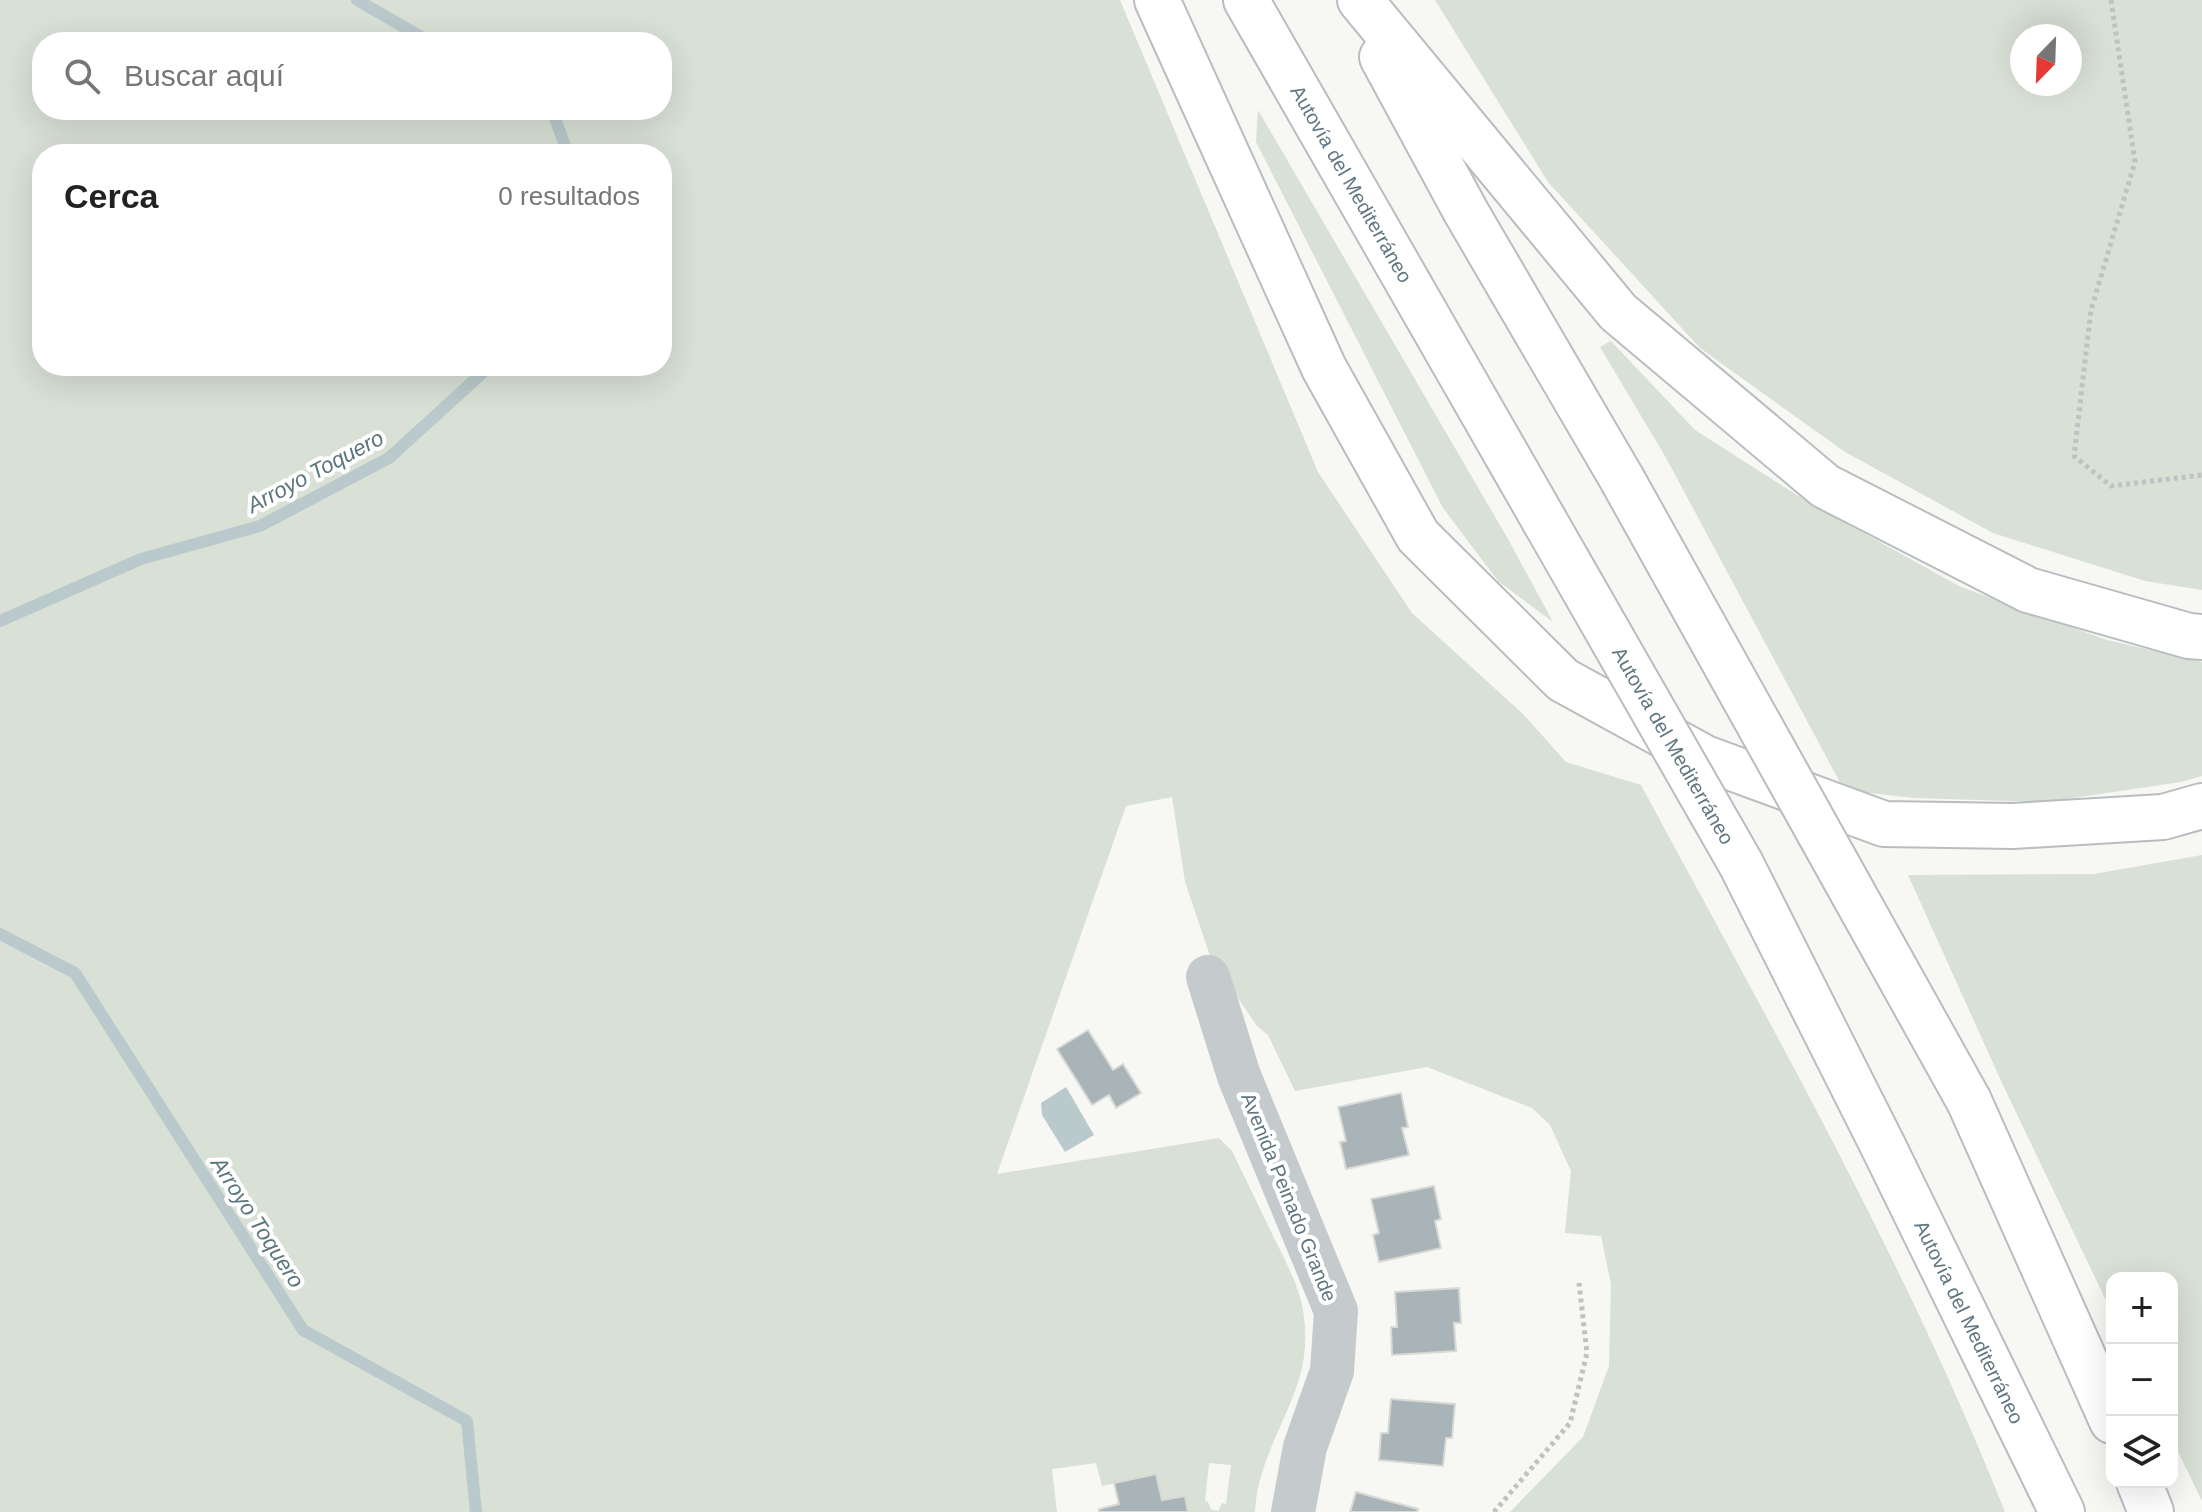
<!DOCTYPE html>
<html lang="es">
<meta charset="utf-8">
<style>
body{margin:0;font-family:Helvetica,sans-serif;background:#f6f6f6;color:#222}
.controls{position:absolute;right:24px;bottom:24px;display:grid;overflow:hidden;border-radius:16px;box-shadow:0 8px 32px #0002}
.controls button{width:72px;height:72px;display:grid;place-items:center;padding:0;border:0;border-bottom:2px solid #e0e0e0;background:#fff;color:#222;font:40px sans-serif}
.compass{position:absolute;left:2010px;top:24px;width:72px;height:72px;border-radius:50%;background:#fff;box-shadow:0 8px 32px #0002;rotate:203deg}
.list{margin:0;padding:0;list-style:none}
h2{display:flex;justify-content:space-between;align-items:center;height:104px;margin:0;padding:0 32px;font-size:34px}
h2 small{font-size:26px;font-weight:400;color:#767676}
.icon{flex:none;width:44px;height:44px;fill:none;stroke:currentColor;stroke-width:2;stroke-linecap:round;stroke-linejoin:round}
.map{position:relative;flex:none;width:2202px;height:1512px;overflow:hidden}
.search{position:absolute;background:#fff;box-shadow:0 8px 32px #0002;left:32px;top:32px;width:640px;height:88px;display:flex;align-items:center;gap:20px;box-sizing:border-box;padding:0 28px;border-radius:32px;color:#767676;font-size:30px}
.panel{position:absolute;background:#fff;box-shadow:0 8px 32px #0002;left:32px;top:144px;width:640px;height:232px;border-radius:32px}
.map>svg:first-child{display:block}
</style>
<div class="map">
<svg width="2202" height="1512" viewBox="0 0 2202 1512">
<rect width="100%" height="100%" fill="#f7f7f4"/>
<path fill="#d9e0d5" fill-rule="evenodd" d="M 0,0 L 1120,0 L 1318,472 L 1412,613 L 1523,714 L 1566,762 L 1641,785 C 1769,1023 1905,1260 2005,1512 L 1510,1512 L 1583,1437 L 1609,1366 L 1611,1284 L 1601,1236 L 1565,1233 L 1571,1171 L 1550,1125 L 1532,1108 L 1427,1067 L 1295,1091 L 1268,1035 L 1257,1026 L 1211,959 L 1185,882 L 1172,797 L 1126,806 L 997,1174 L 1219,1138 L 1232,1151 C 1247,1182 1262,1213 1277,1244 C 1286,1262 1296,1281 1301,1301 C 1307,1325 1307,1355 1299,1379 C 1285,1424 1257,1464 1255,1512 L 1188,1512 L 1185,1496 L 1162,1500 L 1156,1474 L 1102,1486 L 1096,1463 L 1052,1469 L 1057,1512 L 0,1512 ZM 42,42 L 662,42 L 662,110 L 42,110 ZM 42,154 L 662,154 L 662,366 L 42,366 ZM 1209,1463 L 1231,1465 L 1226,1504 L 1222,1503 L 1218,1511 L 1211,1509 L 1208,1502 L 1205,1501 Z
M 1435,0 L 2202,0 L 2202,590 L 2145,581 L 1993,533 L 1845,452 L 1700,348 L 1548,182 ZM 2022,36 L 2070,36 L 2070,84 L 2022,84 Z
M 1258,110 L 1508,539 L 1553,622 L 1498,581 L 1443,508 L 1256,142 Z
M 1611,341 L 1695,430 L 1811,504 L 1961,587 L 2107,640 L 2202,662 L 2202,776 L 2181,782 L 2046,802 L 1914,798 L 1844,790 L 1665,456 L 1600,347 Z
M 2202,855 L 2202,1501 L 2172,1439 L 2172,1278 L 2112,1278 L 2112,1313 L 2002,1083 L 1908,875 L 2094,874 Z"/>
<path fill="#bac9cb" d="M 1066,1087 L 1094,1135 L 1065,1152 L 1042,1115 L 1041,1103 Z"/>
<g fill="none" stroke-linecap="round" stroke-linejoin="round">
<path stroke="#bac9cb" stroke-width="12" d="M 357,0 L 430,42
M 552,110 L 568,154
M 0,621 L 141,559 L 260,526 L 389,458 L 490,366
M 0,934 L 75,973 L 303,1330 L 467,1421 L 476,1512"/>
</g>
<path fill="#a8b4b8" stroke="#d9d9d6" stroke-width="2" d="M 1088,1030 L 1113,1070 L 1123,1064 L 1141,1093 L 1116,1108 L 1109,1095 L 1092,1105 L 1057,1049 Z
M 1401,1093 L 1408,1127 L 1402,1128 L 1409,1155 L 1346,1169 L 1340,1142 L 1346,1141 L 1338,1107 Z
M 1434,1186 L 1441,1219 L 1435,1221 L 1441,1248 L 1379,1262 L 1373,1235 L 1379,1233 L 1371,1199 Z
M 1459,1288 L 1461,1323 L 1454,1323 L 1456,1351 L 1392,1355 L 1391,1327 L 1397,1327 L 1395,1292 Z
M 1391,1399 L 1455,1404 L 1452,1438 L 1446,1438 L 1443,1466 L 1379,1460 L 1381,1433 L 1388,1433 Z
M 1156,1474 L 1162,1500 L 1185,1496 L 1188,1512 L 1099,1512 L 1099,1509 L 1119,1504 L 1114,1483 Z
M 1356,1492 L 1418,1509 L 1417,1512 L 1350,1512 Z"/>
<g fill="none" stroke-linecap="round" stroke-linejoin="round">
<g stroke="#b9bdc0" stroke-width="48">
<g id="highway">
<path d="M 1157,0 L 1324,368 L 1418,536 L 1563,680 L 1705,758 L 1884,824 L 2013,826 L 2163,817 L 2202,806"/>
<path id="s1" d="M 1246,0 L 1544,520"/>
<path d="M 1360,0 L 1618,312 L 1825,486 L 2028,590 L 2189,636 L 2202,637"/>
<path d="M 1382,57 L 1466,212 L 1622,479"/>
<path d="M 1969,1101 L 2112,1421"/>
<path id="s2" d="M 1883,1146 L 2062,1512"/>
<path d="M 2139,1482 L 2151,1512"/>
</g>
</g>
<path stroke="#bec2c3" stroke-width="5" stroke-dasharray="4 4" stroke-linecap="butt" d="M 2111,0 L 2135,162 L 2091,310 L 2074,456 L 2111,486 L 2202,475
M 1494,1512 L 1570,1423 L 1587,1353 L 1579,1283"/>
<path stroke="#c5cacc" stroke-width="44" d="M 1208,977 L 1239,1076 L 1336,1311 L 1332,1371 L 1305,1447 L 1293,1512"/>
<use href="#highway" stroke="#fff" stroke-width="44"/>
<g stroke="#b9bdc0" stroke-width="48" stroke-linecap="butt">
<g id="highway-bridge">
<path d="M 1622,479 L 1969,1101"/>
<path id="s3" d="M 1544,520 L 1741,864 L 1883,1146"/>
</g>
</g>
<use href="#highway-bridge" stroke="#fff" stroke-width="44"/>
</g>
<g text-anchor="middle" stroke-width="8" stroke-linejoin="round" paint-order="stroke">
<g font-size="20" fill="#607681" stroke="#fff">
<text dy="7" stroke="none"><textPath href="#s1" startOffset="212">Autovía del Mediterráneo</textPath></text>
<text dy="7" stroke="none"><textPath href="#s3" startOffset="260">Autovía del Mediterráneo</textPath></text>
<text transform="translate(1289 1197) rotate(68)" y="7">Avenida Peinado Grande</text>
<text dy="7" stroke="none"><textPath href="#s2" startOffset="196">Autovía del Mediterráneo</textPath></text>
</g>
<g font-size="22" font-style="italic" fill="#5b767c" stroke="#fff">
<text transform="translate(315 471) rotate(-28)" y="8">Arroyo Toquero</text>
<text transform="translate(258 1222) rotate(57)" y="8">Arroyo Toquero</text>
</g>
</g>
</svg>
<div class="controls">
<button>+</button>
<button>−</button>
<button><svg class="icon" aria-label="layers" viewBox="0 0 24 24"><path d="M12 4l9 5-9 5-9-5zM3 14l9 5 9-5"/></svg></button>
</div>
<svg class="compass" viewBox="-18 -18 36 36"><path d="M0-13l5 13h-10z" fill="#e53935"/><path d="M0 13l5-13h-10z" fill="#767676"/></svg>
<div class="search"><svg class="icon" aria-label="search" viewBox="0 0 24 24"><circle cx="10" cy="10" r="6"/><path d="M15 15l6 6"/></svg>Buscar aquí</div>
<section class="panel">
<h2>Cerca<small>0 resultados</small></h2>
<ul class="list">
</ul>
</section>
</div>
